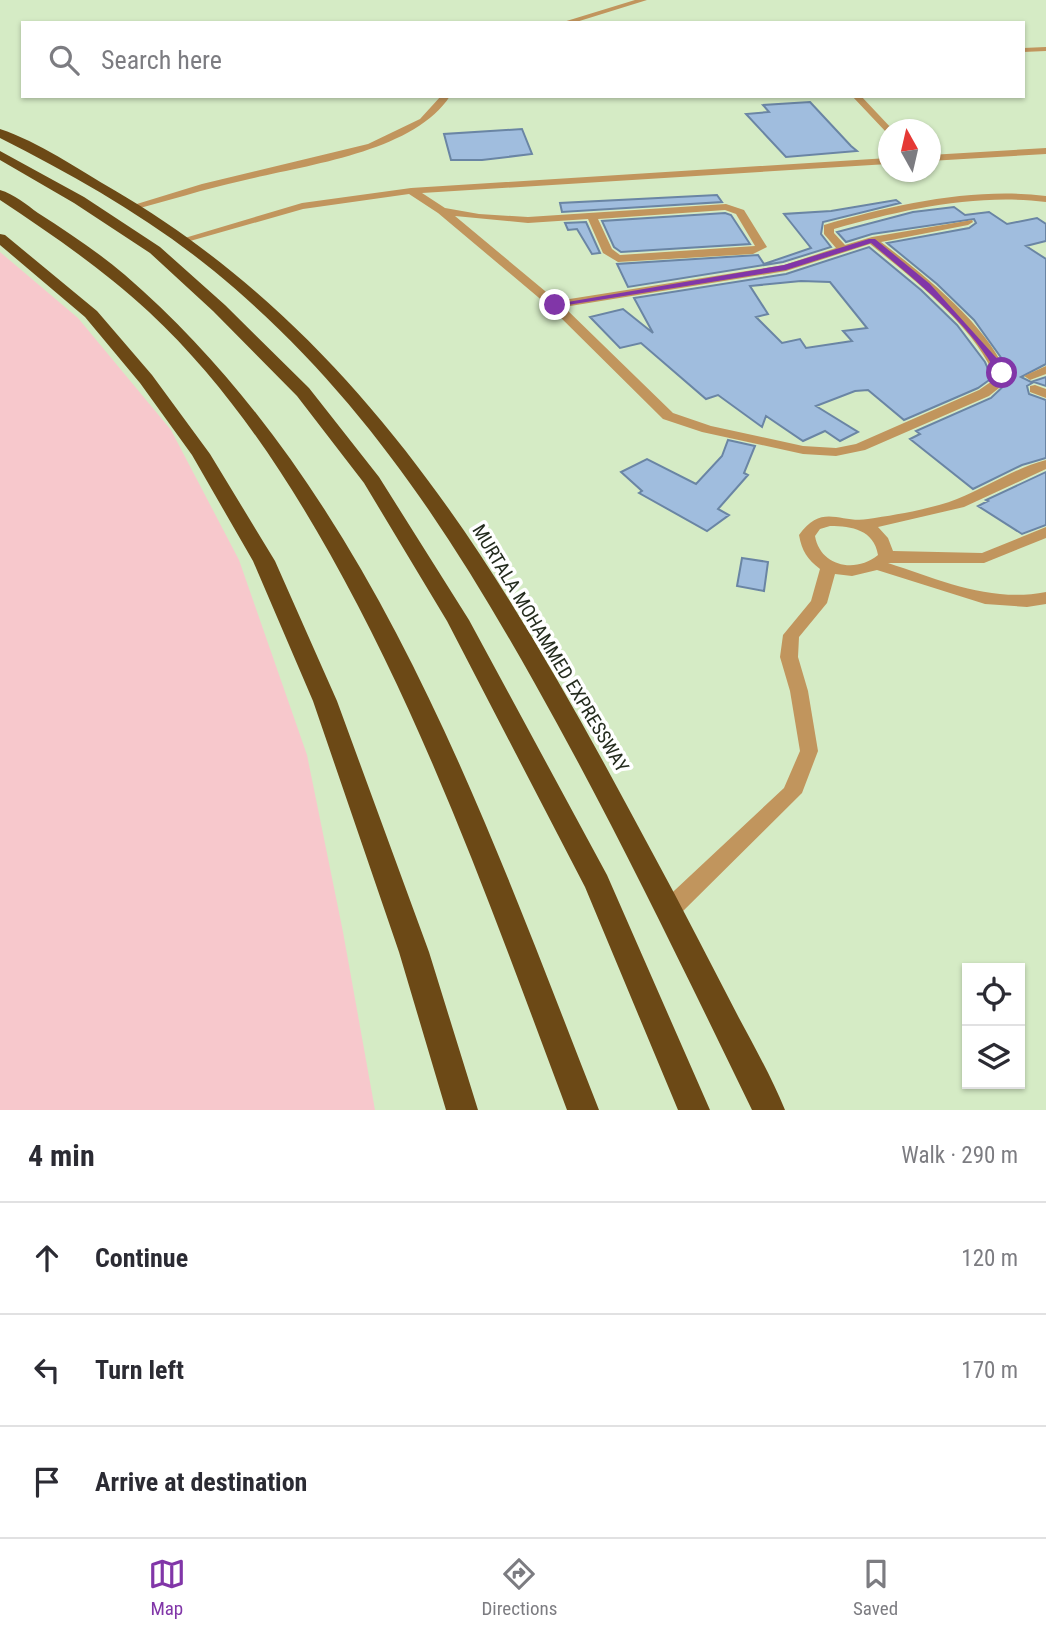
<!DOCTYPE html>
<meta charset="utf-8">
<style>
body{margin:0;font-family:"Roboto Condensed",sans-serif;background:#f2f2f3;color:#2b2b33}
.controls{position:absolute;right:21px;bottom:21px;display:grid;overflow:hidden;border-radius:0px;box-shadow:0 2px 5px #0004}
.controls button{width:63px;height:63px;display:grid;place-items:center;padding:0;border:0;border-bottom:2px solid #e1e1e2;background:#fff;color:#2b2b33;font:35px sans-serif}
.compass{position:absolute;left:878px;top:119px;width:63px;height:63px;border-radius:50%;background:#fff;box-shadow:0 2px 5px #0004;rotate:352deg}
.stop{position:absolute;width:21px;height:21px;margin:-16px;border:5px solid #8136a8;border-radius:50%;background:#fff}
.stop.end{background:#8136a8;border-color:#fff;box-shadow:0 2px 7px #0008}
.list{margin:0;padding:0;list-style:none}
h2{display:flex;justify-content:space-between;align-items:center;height:91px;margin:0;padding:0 28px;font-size:30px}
h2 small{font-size:23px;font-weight:400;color:#7c7c81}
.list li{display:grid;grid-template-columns:46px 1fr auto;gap:21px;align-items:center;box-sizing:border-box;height:112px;padding:0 28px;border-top:2px solid #e1e1e2}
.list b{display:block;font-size:26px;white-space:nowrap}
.list em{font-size:23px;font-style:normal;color:#7c7c81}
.icon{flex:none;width:38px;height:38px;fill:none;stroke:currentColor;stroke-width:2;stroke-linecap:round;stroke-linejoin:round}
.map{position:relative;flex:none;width:1046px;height:1110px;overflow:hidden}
.search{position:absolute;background:#fff;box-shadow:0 2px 5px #0004;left:21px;right:21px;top:21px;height:77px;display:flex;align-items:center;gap:18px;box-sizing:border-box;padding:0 24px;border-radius:0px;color:#7c7c81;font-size:26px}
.sheet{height:427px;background:#fff}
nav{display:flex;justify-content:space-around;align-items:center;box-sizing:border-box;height:98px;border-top:2px solid #e1e1e2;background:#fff;font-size:19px;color:#7c7c81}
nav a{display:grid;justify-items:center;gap:4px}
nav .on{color:#8136a8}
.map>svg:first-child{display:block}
</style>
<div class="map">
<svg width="1046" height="1110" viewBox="0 0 1046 1110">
<rect width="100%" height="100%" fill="#d5ebc5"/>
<path fill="#f7c8cc" d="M 0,252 L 78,318 L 171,430 L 239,560 L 307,755 L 343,932 L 375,1110 L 0,1110 Z"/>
<path fill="#a0bdde" stroke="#6a85a4" stroke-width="2" fill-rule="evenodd" d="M 810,102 L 851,146 L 857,151 L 786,157 L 746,114 L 769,112 L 763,105 Z
M 522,129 L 532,154 L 482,160 L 451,160 L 444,134 Z
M 717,195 L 722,202 L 562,212 L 560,203 Z
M 896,200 L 900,203 L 823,222 L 821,234 L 831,247 L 783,262 L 628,287 L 617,264 L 758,255 L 764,264 L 811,248 L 784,214 L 831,211 Z
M 954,207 L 965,215 L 989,212 L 1007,224 L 1037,218 L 1046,224 L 1046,241 L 1026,246 L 1046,259 L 1046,364 L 1021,377 L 1031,382 L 1046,377 L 1046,386 L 1034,382 L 1027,386 L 1029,394 L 1046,400 L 1046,458 L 1022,465 L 973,489 L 910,439 L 920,434 L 916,431 L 991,398 L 1011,379 L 1002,359 L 974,320 L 937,284 L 887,243 L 969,228 L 976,223 L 974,219 L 872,234 L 846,242 L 837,232 L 913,212 Z
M 725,213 L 731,215 L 750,244 L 621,252 L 614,247 L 602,221 Z
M 586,222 L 600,253 L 592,254 L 577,229 L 568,230 L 565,223 Z
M 869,247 L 921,290 L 957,325 L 985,362 L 992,378 L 978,388 L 904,420 L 868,390 L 855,391 L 816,406 L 858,432 L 840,441 L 825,431 L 803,441 L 766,416 L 762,427 L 718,395 L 706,399 L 641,343 L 620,348 L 590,317 L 623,309 L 653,333 L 634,298 L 786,274 ZM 801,281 L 830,282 L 867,328 L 843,331 L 852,341 L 806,348 L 800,339 L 782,343 L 756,317 L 768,314 L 750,286 Z
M 728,440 L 755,446 L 744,473 L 748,475 L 718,509 L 729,515 L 707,531 L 639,493 L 642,491 L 621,472 L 647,459 L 696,484 L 722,456 Z
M 1046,472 L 1046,525 L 1022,534 L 978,506 L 988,501 L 986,500 Z
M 742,558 L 768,562 L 764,591 L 737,586 Z"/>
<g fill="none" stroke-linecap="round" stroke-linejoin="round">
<path fill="#c1955d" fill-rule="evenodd" d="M 635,0 L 647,0 L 573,23 L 560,23 Z
M 1046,47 L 1046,51 L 1023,52 L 1023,48 Z
M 441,96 L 450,96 C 413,153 304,165 241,181 C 204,189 168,201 132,210 L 127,207 L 202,184 L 368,144 L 420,119 Z
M 852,96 L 861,96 L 893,130 L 886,132 Z
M 1046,148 L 1046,154 L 930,161 L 930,155 Z
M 888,158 L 888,164 L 422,193 L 445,208 L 479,214 L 528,217 L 726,204 L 744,210 L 767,247 L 753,254 L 618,262 L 603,253 L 588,219 L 528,223 L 455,216 L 557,301 L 784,265 L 836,248 L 824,234 L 824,225 C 894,205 973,187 1046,196 L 1046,202 C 976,193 901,210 834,229 L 834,233 L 845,245 L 872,237 L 972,220 L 973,222 L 968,225 L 881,242 C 924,275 991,327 1009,380 L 989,396 L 865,450 L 836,456 L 803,454 L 702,432 L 663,419 L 551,308 L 438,213 L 409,194 L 303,209 L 183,243 L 178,240 L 302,203 L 411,188 ZM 725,210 L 736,214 L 755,246 L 620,255 L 612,249 L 598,219 ZM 870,244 C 909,275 980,331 995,379 L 979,390 L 856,444 L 836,448 L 803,446 L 711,426 L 673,413 L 564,307 L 786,271 Z
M 1046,366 L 1046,374 L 1030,380 L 1024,376 Z
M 1035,385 L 1046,389 L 1046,398 L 1030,392 L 1030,386 Z
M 1046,460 L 1046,469 L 964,507 L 878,527 L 888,538 L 893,551 L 982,553 L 1046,527 L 1046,538 L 984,563 L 888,563 C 940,580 991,603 1046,592 L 1046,604 L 1027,607 L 985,604 L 877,570 L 852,576 L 835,574 L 827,603 L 799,637 L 798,657 L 808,691 L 818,751 L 802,793 L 676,918 L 668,920 L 660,918 L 657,911 L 660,904 L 784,788 L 800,751 L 790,691 L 780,657 L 783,635 L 811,601 L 820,569 C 807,559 802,551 799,535 C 822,502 841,524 868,519 C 895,515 932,509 957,499 C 987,487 1015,468 1046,460 ZM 830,526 C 852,526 874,530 878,555 C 855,574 820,566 815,536 L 820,529 Z"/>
<path fill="#6c4916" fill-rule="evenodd" d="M 0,129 C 39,142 78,169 114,190 C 374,342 514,594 652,852 C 682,907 710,962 739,1018 C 755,1048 772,1078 785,1110 L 752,1110 C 682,966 613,822 534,682 C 445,524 356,388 214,271 C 149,218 75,176 0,138 Z
M 0,151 L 84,197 L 160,247 L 225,305 L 309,388 L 379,477 L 469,620 L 607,875 L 710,1110 L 678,1110 L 585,887 L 447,621 L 364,483 L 297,396 L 213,311 L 150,253 L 74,203 L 0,160 Z
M 0,190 C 14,194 27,205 38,213 C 69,233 98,252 125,275 C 372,489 483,815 599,1110 L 567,1110 C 496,921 429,730 330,554 C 281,467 223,381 149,312 C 101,268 54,236 0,200 Z
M 0,234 L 5,235 L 97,311 L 152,375 L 210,454 L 275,561 L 337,701 L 429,952 L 478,1110 L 446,1110 L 399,952 L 313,701 L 253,561 L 192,455 L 140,383 L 85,317 L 0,245 Z"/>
</g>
<path fill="#8136a8" d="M 869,239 L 875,239 L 930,284 L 1001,363 L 1005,375 L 998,375 C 971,324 915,280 871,243 L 786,270 L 555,307 L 550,305 L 784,265 Z"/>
<g text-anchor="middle" stroke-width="7" stroke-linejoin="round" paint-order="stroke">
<g font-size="19" fill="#242c1e" stroke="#fff">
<text transform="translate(551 648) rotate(59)" y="7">MURTALA MOHAMMED EXPRESSWAY</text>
</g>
</g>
</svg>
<div class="controls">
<button><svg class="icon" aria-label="locate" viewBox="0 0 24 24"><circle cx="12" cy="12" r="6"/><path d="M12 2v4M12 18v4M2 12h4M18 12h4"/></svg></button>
<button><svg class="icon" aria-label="layers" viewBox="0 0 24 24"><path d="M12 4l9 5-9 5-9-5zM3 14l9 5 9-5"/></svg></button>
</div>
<svg class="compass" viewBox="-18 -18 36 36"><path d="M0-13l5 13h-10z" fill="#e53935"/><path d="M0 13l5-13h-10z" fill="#7c7c81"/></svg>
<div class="stop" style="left:1002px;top:373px"></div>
<div class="stop end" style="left:555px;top:305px"></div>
<div class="search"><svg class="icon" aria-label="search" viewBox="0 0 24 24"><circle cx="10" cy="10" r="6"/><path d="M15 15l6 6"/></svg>Search here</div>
</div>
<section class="sheet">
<h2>4 min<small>Walk · 290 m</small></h2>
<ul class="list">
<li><svg class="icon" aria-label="ahead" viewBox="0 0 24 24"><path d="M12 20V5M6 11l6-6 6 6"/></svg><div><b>Continue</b></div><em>120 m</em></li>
<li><svg class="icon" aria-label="left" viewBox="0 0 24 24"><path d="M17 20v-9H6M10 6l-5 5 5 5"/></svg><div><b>Turn left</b></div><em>170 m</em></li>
<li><svg class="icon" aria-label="arrive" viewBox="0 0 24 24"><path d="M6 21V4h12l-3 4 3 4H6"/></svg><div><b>Arrive at destination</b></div></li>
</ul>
</section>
<nav>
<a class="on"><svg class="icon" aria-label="map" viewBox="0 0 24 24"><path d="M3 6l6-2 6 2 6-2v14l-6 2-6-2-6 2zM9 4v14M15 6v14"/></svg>Map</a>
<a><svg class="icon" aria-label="directions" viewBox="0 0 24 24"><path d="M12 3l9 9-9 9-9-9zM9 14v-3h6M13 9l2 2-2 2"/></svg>Directions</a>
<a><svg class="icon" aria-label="saved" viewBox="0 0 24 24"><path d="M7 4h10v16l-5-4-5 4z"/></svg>Saved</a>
</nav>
